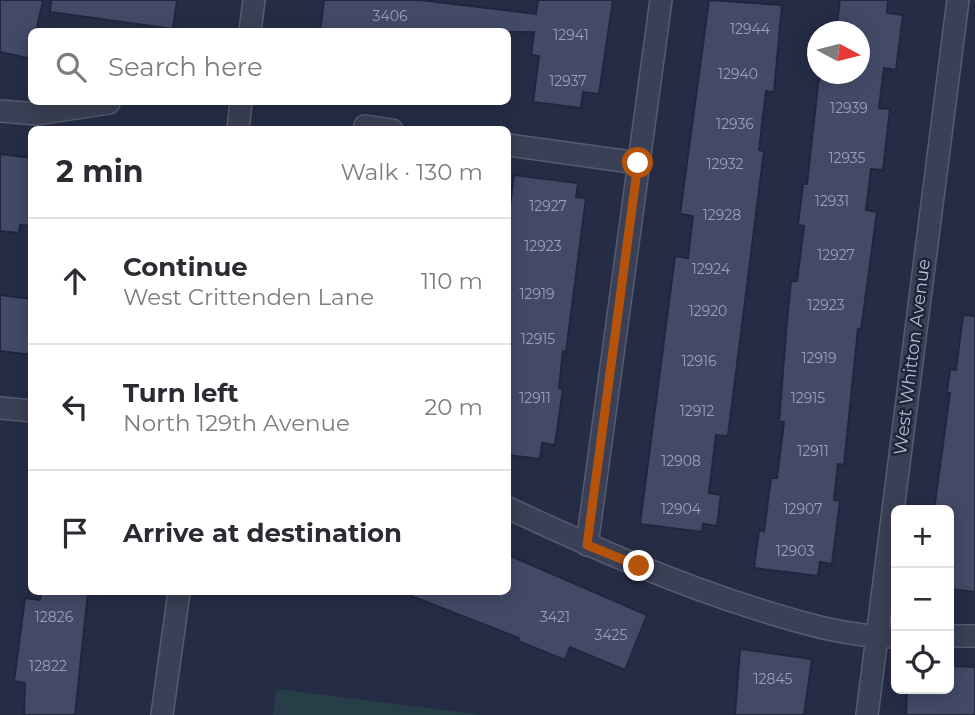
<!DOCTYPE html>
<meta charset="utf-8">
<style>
body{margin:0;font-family:Montserrat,sans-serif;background:#f7f7f7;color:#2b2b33}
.controls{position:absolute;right:21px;bottom:21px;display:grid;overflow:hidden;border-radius:10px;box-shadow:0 4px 18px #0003}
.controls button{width:63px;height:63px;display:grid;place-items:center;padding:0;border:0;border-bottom:2px solid #e1e1e2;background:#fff;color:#2b2b33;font:35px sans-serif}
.compass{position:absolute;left:807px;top:21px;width:63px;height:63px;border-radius:50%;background:#fff;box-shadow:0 4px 18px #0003;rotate:97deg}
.stop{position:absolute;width:21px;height:21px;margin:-16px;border:5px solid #b45309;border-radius:50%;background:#fff}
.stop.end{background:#b45309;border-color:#fff;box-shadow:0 2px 7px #0008}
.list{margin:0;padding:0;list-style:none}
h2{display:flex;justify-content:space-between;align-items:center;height:91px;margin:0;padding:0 28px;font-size:30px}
h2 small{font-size:23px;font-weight:400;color:#7c7c81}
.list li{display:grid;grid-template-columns:46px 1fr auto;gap:21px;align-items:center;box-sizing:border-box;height:126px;padding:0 28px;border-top:2px solid #e1e1e2}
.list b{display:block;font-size:26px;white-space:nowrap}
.list p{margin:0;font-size:23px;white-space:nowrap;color:#7c7c81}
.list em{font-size:23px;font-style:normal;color:#7c7c81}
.icon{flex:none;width:38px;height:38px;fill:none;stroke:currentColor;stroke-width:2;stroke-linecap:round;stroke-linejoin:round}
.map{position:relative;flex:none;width:975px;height:715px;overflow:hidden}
.search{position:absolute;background:#fff;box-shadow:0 4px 18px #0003;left:28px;top:28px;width:483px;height:77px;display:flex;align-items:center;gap:18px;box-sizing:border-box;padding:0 24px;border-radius:10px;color:#7c7c81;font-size:26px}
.panel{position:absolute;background:#fff;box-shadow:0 4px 18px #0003;left:28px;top:126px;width:483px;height:469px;border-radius:10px}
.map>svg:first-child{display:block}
</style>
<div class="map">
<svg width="975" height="715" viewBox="0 0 975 715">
<rect width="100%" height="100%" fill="#252d46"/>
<path fill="#273d47" d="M 277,689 L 482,715 L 273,715 Z"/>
<path fill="#424a67" stroke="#20273d" stroke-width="2" d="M 0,0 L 43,0 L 36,32 L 32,32 L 32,59 L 0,52 Z
M 51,0 L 177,0 L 173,29 L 50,12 Z
M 324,0 L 420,0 L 536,14 L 538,0 L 613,0 L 599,94 L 583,92 L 581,108 L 533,102 L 539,56 L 531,55 L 534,32 L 320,32 Z
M 709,0 L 782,5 L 774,92 L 766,91 L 759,150 L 764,151 L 728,436 L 716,435 L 709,493 L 721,495 L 717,526 L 703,524 L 702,532 L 640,524 L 675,256 L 688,258 L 693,216 L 680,214 Z
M 840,0 L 888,0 L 887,13 L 903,15 L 896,70 L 884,68 L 879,108 L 890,109 L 883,170 L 871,169 L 866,210 L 877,212 L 861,330 L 858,329 L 844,465 L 838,464 L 834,500 L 840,501 L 832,564 L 820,562 L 818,576 L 754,568 L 759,530 L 764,531 L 771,478 L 777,478 L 784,422 L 779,421 L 787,321 L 791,281 L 797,281 L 804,226 L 798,225 L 803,184 L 807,184 L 818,85 L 820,74 L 859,74 L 859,32 L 836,30 Z
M 0,154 L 32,158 L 32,226 L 20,225 L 19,233 L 0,231 Z
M 514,175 L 578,183 L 576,197 L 586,198 L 566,352 L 563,351 L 559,388 L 563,389 L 555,445 L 542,443 L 540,459 L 508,455 L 508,221 Z
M 0,295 L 32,299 L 32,355 L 0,351 Z
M 963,315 L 975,316 L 975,592 L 949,589 L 949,510 L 934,510 L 950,393 L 947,393 L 950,369 L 956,370 Z
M 508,555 L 647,615 L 625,670 L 570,647 L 565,660 L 518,641 L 519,638 L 401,592 L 508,592 Z
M 41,592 L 88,592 L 75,715 L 24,715 L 25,683 L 14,681 L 25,598 L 40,600 Z
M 740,649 L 812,659 L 804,715 L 735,715 Z
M 949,666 L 975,667 L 975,715 L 906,715 L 907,689 L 949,689 Z"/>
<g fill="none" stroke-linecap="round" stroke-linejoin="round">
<g stroke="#565b70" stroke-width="24">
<path id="minor" d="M 250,32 L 254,0
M 0,111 L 37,114 L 109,103
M 365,126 L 392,130
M 238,130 L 241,102
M 508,145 L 638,163
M 0,408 L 32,411
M 508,508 C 590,546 673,583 760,610 C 805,624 849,637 896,637
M 587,545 L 661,0
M 949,636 L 975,636
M 162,715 L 179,592
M 867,715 L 958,0"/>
</g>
<use href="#minor" stroke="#3a4055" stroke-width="21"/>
</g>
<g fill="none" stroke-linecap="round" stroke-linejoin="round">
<path stroke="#b45309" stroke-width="9" d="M 638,163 L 587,545 L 639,566"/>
</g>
<g text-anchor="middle" stroke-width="5" stroke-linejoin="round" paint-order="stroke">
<g font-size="14" fill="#9aa0b5">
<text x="390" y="21">3406</text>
<text x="750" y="34">12944</text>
<text x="571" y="40">12941</text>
<text x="738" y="79">12940</text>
<text x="568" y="86">12937</text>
<text x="849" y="113">12939</text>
<text x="735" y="129">12936</text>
<text x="847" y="163">12935</text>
<text x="725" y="169">12932</text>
<text x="832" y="206">12931</text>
<text x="548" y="211">12927</text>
<text x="722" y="220">12928</text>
<text x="543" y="251">12923</text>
<text x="836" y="260">12927</text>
<text x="711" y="274">12924</text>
<text x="537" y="299">12919</text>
<text x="826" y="310">12923</text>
<text x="708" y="316">12920</text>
<text x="538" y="344">12915</text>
<text x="819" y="363">12919</text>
<text x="699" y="366">12916</text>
<text x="535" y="403">12911</text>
<text x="808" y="403">12915</text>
<text x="697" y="416">12912</text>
<text x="813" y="456">12911</text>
<text x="681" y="466">12908</text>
<text x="681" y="514">12904</text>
<text x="803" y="514">12907</text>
<text x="795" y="556">12903</text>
<text x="54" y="622">12826</text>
<text x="555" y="622">3421</text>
<text x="611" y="640">3425</text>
<text x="48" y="671">12822</text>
<text x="773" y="684">12845</text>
</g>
<g font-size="18" fill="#b8bccf" stroke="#1e253b">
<text transform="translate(912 357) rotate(-83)" y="6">West Whitton Avenue</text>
</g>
</g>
</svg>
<div class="controls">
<button>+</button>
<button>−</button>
<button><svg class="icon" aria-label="locate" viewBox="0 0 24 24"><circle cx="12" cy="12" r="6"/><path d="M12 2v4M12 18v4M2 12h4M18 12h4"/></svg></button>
</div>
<svg class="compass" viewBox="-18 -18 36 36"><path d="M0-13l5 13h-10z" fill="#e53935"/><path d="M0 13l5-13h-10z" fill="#7c7c81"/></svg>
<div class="stop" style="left:638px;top:163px"></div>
<div class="stop end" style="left:639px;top:566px"></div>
<div class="search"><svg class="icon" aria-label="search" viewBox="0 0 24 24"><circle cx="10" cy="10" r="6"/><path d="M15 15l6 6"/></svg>Search here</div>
<section class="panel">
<h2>2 min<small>Walk · 130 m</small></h2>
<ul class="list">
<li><svg class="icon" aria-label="ahead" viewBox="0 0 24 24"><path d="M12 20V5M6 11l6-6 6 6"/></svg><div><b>Continue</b><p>West Crittenden Lane</p></div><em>110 m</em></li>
<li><svg class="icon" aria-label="left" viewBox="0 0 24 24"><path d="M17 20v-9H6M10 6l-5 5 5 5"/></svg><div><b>Turn left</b><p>North 129th Avenue</p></div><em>20 m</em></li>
<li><svg class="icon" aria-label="arrive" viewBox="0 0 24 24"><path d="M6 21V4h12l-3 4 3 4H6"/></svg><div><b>Arrive at destination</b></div></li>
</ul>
</section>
</div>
